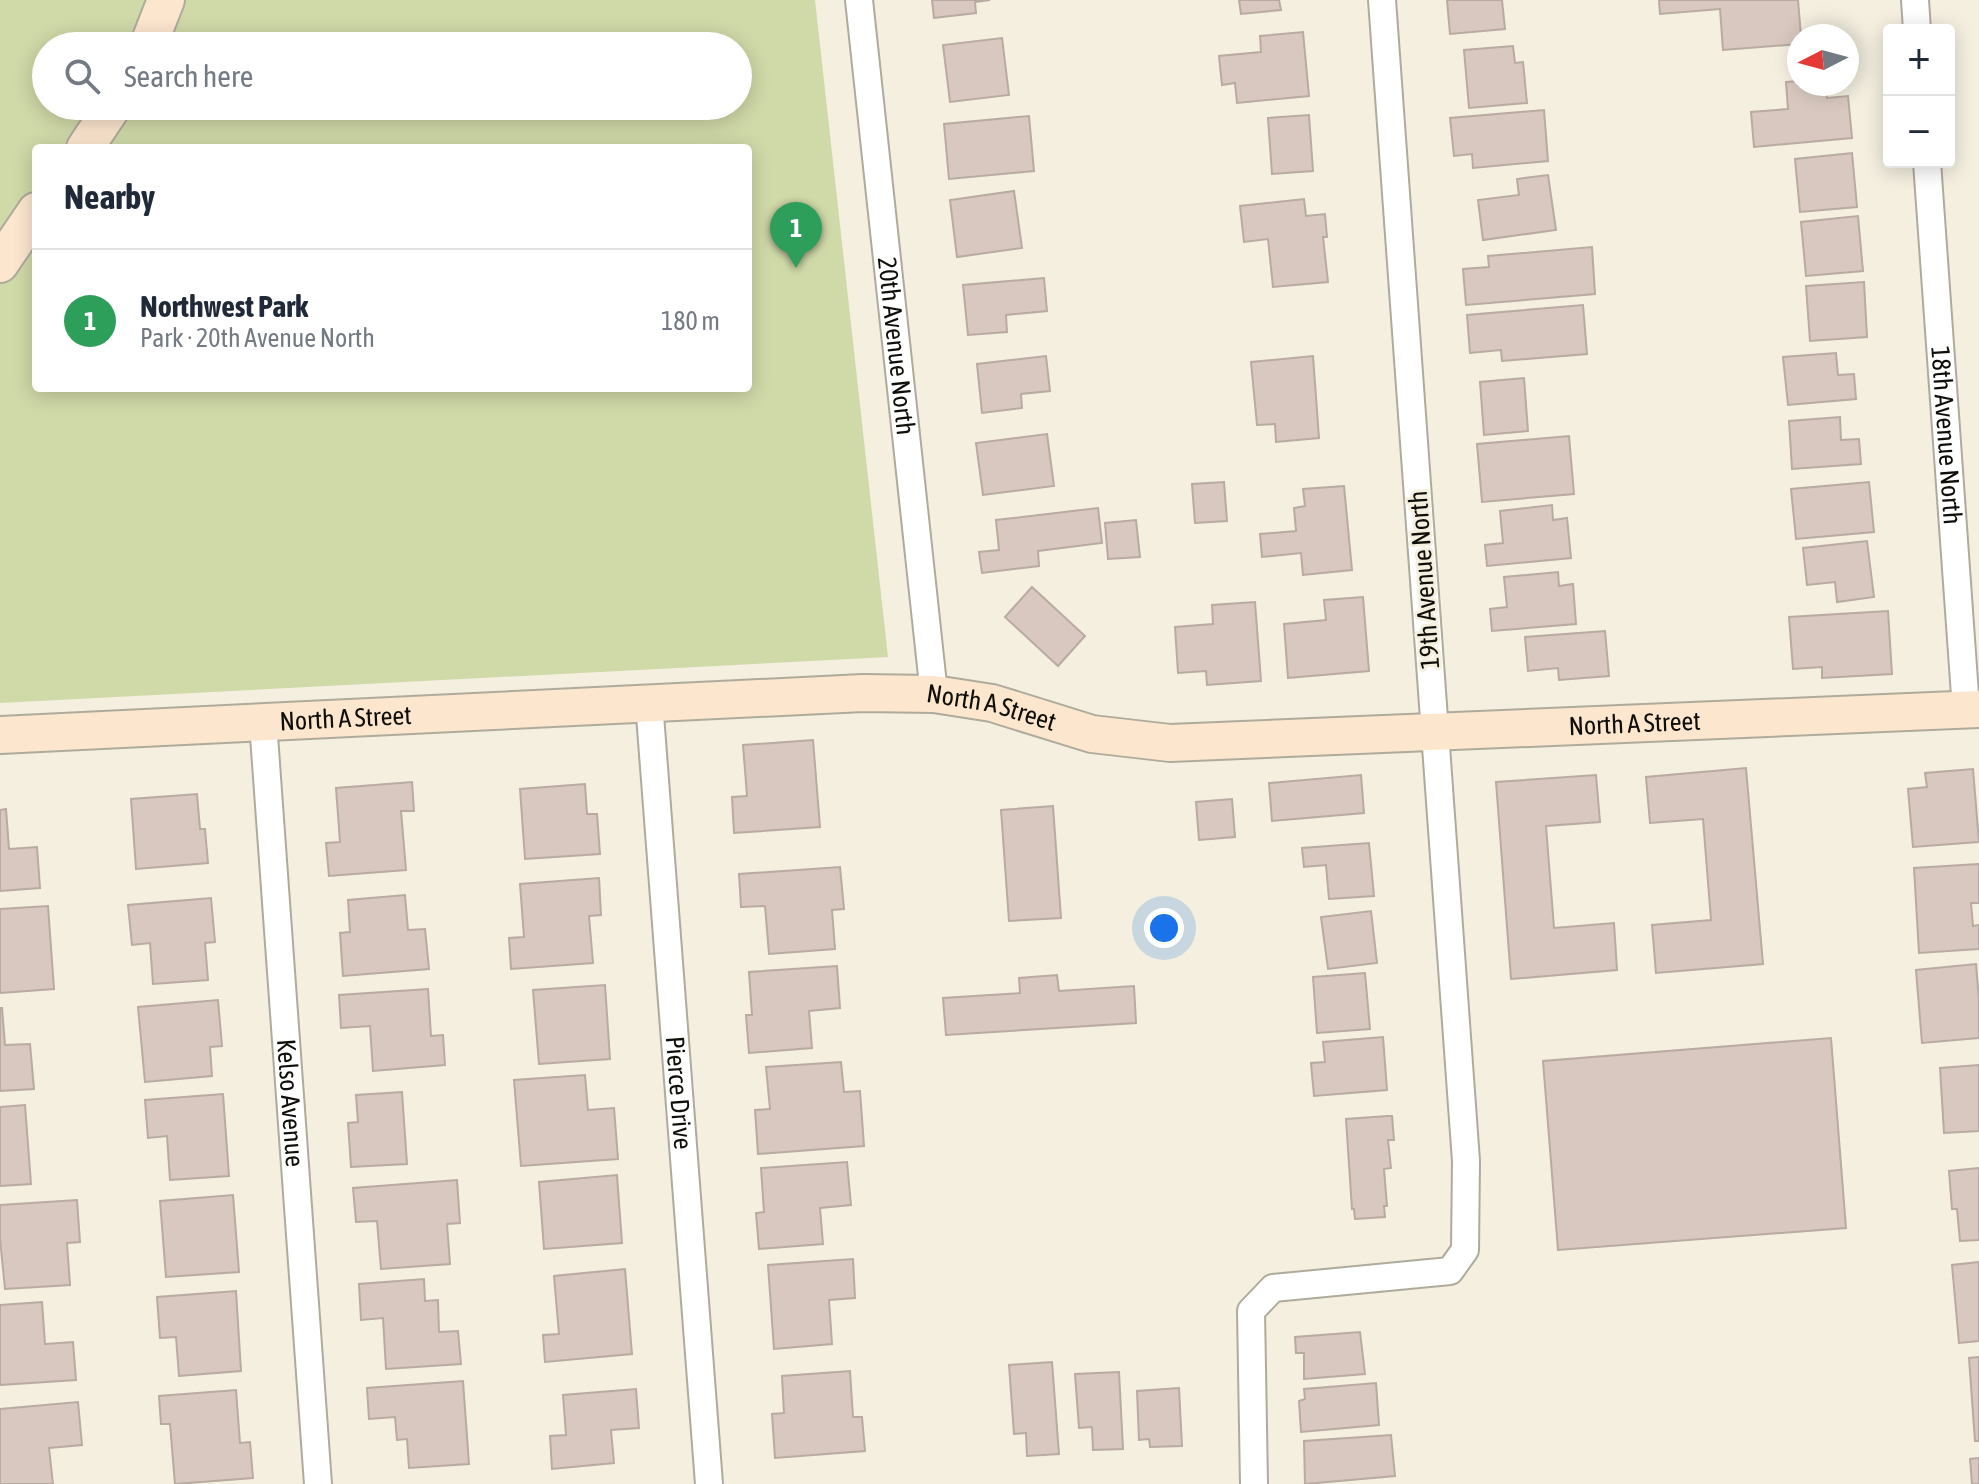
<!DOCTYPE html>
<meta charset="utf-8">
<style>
body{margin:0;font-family:"Asap Condensed",sans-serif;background:#f6f6f7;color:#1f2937}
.controls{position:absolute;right:24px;top:24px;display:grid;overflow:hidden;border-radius:8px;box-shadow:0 4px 20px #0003}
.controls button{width:72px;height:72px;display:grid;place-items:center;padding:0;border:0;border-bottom:2px solid #e0e1e3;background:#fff;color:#1f2937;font:40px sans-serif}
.compass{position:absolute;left:1787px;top:24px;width:72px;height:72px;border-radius:50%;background:#fff;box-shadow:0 4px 20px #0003;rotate:264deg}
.you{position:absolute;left:1164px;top:928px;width:28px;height:28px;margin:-20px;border:6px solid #fff;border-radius:50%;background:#1a73e8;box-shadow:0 0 0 12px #1a73e833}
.badge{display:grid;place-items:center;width:52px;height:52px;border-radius:50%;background:#a7328a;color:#fff;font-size:26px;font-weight:700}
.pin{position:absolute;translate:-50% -66px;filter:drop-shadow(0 2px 4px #0008)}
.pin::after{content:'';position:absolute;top:42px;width:28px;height:24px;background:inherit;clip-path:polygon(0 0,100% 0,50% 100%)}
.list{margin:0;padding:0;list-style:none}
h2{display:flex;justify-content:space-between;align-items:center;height:104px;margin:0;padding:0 32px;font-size:34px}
h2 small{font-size:26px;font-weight:400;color:#747a83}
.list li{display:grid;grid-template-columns:52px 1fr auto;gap:24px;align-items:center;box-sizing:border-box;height:144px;padding:0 32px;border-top:2px solid #e0e1e3}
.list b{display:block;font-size:30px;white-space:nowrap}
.list p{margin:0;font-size:26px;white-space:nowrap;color:#747a83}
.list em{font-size:26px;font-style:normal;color:#747a83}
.icon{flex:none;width:44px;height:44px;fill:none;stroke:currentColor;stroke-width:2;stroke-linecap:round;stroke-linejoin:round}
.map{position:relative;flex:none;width:1979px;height:1484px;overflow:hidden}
.search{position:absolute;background:#fff;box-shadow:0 4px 20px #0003;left:32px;top:32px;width:720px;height:88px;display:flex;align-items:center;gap:20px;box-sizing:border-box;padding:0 28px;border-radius:44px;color:#747a83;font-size:30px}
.panel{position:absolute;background:#fff;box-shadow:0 4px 20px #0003;left:32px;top:144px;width:720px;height:248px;border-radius:8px}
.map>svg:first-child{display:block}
</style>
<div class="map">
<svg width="1979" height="1484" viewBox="0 0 1979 1484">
<rect width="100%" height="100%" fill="#f4efdf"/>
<path fill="#d0d9a8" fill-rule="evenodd" d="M 0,0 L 815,0 L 888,657 L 0,703 ZM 46,46 L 738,46 L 738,106 L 46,106 ZM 36,148 L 748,148 L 748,388 L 36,388 Z"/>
<path fill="#d8c8bf" stroke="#b9aaa2" stroke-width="2" d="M 932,0 L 990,0 L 975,2 L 976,13 L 934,18 Z
M 1239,0 L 1279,0 L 1281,10 L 1241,14 Z
M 1447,0 L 1502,0 L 1505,29 L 1450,34 Z
M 1659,0 L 1798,0 L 1801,36 L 1799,36 L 1799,44 L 1723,50 L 1720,9 L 1660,14 Z
M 1303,32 L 1309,96 L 1237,103 L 1235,83 L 1222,85 L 1219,56 L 1261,52 L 1260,36 Z
M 1002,38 L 1009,95 L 950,102 L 943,45 Z
M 1513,46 L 1515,63 L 1523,62 L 1527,103 L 1469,108 L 1464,50 Z
M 1799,81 L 1799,84 L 1826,84 L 1827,98 L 1848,96 L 1852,138 L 1754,147 L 1751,112 L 1788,109 L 1786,82 Z
M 1544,110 L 1548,161 L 1473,168 L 1472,154 L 1454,156 L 1450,118 Z
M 1309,115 L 1313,171 L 1272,174 L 1268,118 Z
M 1029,116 L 1034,171 L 949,179 L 944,124 Z
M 1852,153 L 1857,207 L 1800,212 L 1795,159 Z
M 1548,175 L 1556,230 L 1483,240 L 1478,200 L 1519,195 L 1517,179 Z
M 1014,191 L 1022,248 L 957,257 L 950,200 Z
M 1304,199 L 1306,216 L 1325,214 L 1327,237 L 1323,237 L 1328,282 L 1273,287 L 1268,239 L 1244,242 L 1240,206 Z
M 1858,216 L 1863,271 L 1806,276 L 1801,222 Z
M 1592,247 L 1595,294 L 1466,305 L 1463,269 L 1489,267 L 1488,256 Z
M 1044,278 L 1047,311 L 1006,315 L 1007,332 L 968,335 L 963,285 Z
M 1864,282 L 1867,337 L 1810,341 L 1806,286 Z
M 1583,305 L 1587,354 L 1502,361 L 1501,350 L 1470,353 L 1467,315 Z
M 1836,353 L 1838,375 L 1854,374 L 1856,399 L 1788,405 L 1783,357 Z
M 1046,356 L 1050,391 L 1021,394 L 1022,408 L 982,413 L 977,364 Z
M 1313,356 L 1319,438 L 1276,442 L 1275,424 L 1257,425 L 1251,362 Z
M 1524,378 L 1528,431 L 1484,435 L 1480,382 Z
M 1840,417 L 1841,440 L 1859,439 L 1861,464 L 1792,469 L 1789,421 Z
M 1047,434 L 1054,486 L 983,495 L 976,443 Z
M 1569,436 L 1574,494 L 1482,502 L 1477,444 Z
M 1224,482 L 1227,521 L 1195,523 L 1192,484 Z
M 1869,482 L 1874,532 L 1796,539 L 1791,489 Z
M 1344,486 L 1352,570 L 1303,575 L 1301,553 L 1262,557 L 1260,534 L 1296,531 L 1294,508 L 1305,506 L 1303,489 Z
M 1552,505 L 1553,520 L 1567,518 L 1571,558 L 1487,566 L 1485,545 L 1503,543 L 1500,511 Z
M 1098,508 L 1102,543 L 1038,551 L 1039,566 L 982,573 L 979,552 L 999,550 L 996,520 Z
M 1136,520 L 1140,557 L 1108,559 L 1105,523 Z
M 1867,541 L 1874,597 L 1837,602 L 1835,582 L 1807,585 L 1803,548 Z
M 1558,572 L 1559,586 L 1573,584 L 1576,624 L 1492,631 L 1490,609 L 1507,607 L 1504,577 Z
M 1032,587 L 1085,636 L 1058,666 L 1005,617 Z
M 1363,597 L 1369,671 L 1288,678 L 1284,624 L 1326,620 L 1324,600 Z
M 1255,602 L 1261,681 L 1207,685 L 1206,671 L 1178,673 L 1175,627 L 1213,624 L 1212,605 Z
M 1888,611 L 1892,674 L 1822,678 L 1822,667 L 1793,669 L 1789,617 Z
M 1605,631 L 1609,676 L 1559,680 L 1558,668 L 1528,671 L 1525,637 Z
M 813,740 L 820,827 L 734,833 L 732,797 L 747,796 L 743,745 Z
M 1746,768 L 1763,964 L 1656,973 L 1652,925 L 1711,920 L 1703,819 L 1650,823 L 1646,777 Z
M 1973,769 L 1979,842 L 1913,847 L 1908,789 L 1927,787 L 1925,773 Z
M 1361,775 L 1364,813 L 1272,821 L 1269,783 Z
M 1596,775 L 1600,822 L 1546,826 L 1554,928 L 1614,923 L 1617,970 L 1511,979 L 1496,782 Z
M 412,782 L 414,811 L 401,811 L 406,870 L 329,876 L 326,843 L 340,842 L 336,788 Z
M 585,784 L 587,814 L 597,814 L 600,854 L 525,859 L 520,789 Z
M 197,794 L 200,829 L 205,829 L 208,863 L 136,869 L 131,799 Z
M 1232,799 L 1235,837 L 1199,840 L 1196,802 Z
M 1053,806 L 1061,918 L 1009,921 L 1001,810 Z
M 6,809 L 9,849 L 37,847 L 40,888 L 0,891 L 0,810 Z
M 1369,843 L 1374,896 L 1329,899 L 1326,865 L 1304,867 L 1302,848 Z
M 1979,864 L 1979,903 L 1971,903 L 1973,926 L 1979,925 L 1979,949 L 1919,953 L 1914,868 Z
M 840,867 L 844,909 L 832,910 L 835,949 L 769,954 L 765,906 L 741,907 L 739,874 Z
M 599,878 L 601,915 L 589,916 L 593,963 L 511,969 L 509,938 L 524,937 L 520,884 Z
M 405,895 L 408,930 L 425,929 L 429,969 L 343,976 L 340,933 L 350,932 L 348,900 Z
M 211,898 L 215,942 L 205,943 L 208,980 L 153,984 L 150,943 L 132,945 L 128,905 Z
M 48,906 L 54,989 L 0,993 L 0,909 Z
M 1371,911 L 1377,963 L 1328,969 L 1321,917 Z
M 1976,964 L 1979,1000 L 1979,1038 L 1922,1043 L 1916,970 Z
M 837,966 L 840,1008 L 809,1011 L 812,1048 L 749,1053 L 746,1015 L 752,1015 L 749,972 Z
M 1365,973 L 1370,1029 L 1317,1033 L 1313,977 Z
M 1057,975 L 1059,991 L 1134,986 L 1136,1023 L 946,1035 L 943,998 L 1020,993 L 1019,978 Z
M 605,985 L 610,1059 L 539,1064 L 533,990 Z
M 428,989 L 431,1036 L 443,1035 L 445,1065 L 373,1071 L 370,1026 L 341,1028 L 339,995 Z
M 218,1000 L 222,1046 L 210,1047 L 212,1076 L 145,1082 L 138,1007 Z
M 0,1008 L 2,1008 L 5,1045 L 30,1044 L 34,1089 L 0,1091 Z
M 1383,1037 L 1387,1090 L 1314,1096 L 1311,1063 L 1325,1062 L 1323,1042 Z
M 1831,1038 L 1846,1228 L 1558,1250 L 1543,1061 Z
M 841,1062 L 844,1092 L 860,1091 L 864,1146 L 758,1154 L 755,1110 L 770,1109 L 766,1067 Z
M 1979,1065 L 1979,1131 L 1944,1133 L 1940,1068 Z
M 585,1075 L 588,1110 L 614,1108 L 618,1159 L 521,1166 L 514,1080 Z
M 402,1092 L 407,1164 L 351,1167 L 348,1123 L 358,1122 L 356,1095 Z
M 223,1094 L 229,1176 L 170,1180 L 167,1136 L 148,1138 L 145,1100 Z
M 25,1105 L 31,1184 L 0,1186 L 0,1107 Z
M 1388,1116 L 1392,1116 L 1394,1140 L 1388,1140 L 1391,1168 L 1384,1169 L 1387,1206 L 1384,1206 L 1385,1217 L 1355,1219 L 1354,1209 L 1352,1209 L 1346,1119 Z
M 847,1162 L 851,1205 L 820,1208 L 823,1244 L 759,1249 L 756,1213 L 764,1212 L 761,1168 Z
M 1979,1168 L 1979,1240 L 1960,1241 L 1957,1209 L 1952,1209 L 1949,1171 Z
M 617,1175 L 622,1243 L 544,1249 L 539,1182 Z
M 457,1180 L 460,1223 L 447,1224 L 450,1264 L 381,1269 L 377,1221 L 356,1222 L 353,1188 Z
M 233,1195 L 239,1272 L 166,1277 L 160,1201 Z
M 77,1200 L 80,1242 L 67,1243 L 70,1285 L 5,1289 L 0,1239 L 0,1205 Z
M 853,1259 L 855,1298 L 829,1300 L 832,1344 L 774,1349 L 768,1265 Z
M 1979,1262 L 1979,1341 L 1959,1343 L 1952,1265 Z
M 625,1269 L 632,1354 L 545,1362 L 543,1335 L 559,1334 L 554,1276 Z
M 424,1279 L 425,1301 L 438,1300 L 439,1332 L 458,1331 L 461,1364 L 386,1369 L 383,1318 L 361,1320 L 359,1284 Z
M 236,1291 L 241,1371 L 179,1376 L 176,1337 L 160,1338 L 157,1297 Z
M 42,1302 L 45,1344 L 73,1342 L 76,1380 L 0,1385 L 0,1305 Z
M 1360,1332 L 1365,1374 L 1304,1379 L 1304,1353 L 1296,1353 L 1295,1337 Z
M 1979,1357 L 1979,1441 L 1975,1441 L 1969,1358 Z
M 1052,1362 L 1059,1454 L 1027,1456 L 1026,1433 L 1014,1434 L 1009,1365 Z
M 850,1371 L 853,1417 L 862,1417 L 865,1451 L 775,1458 L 772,1414 L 784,1413 L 782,1376 Z
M 1119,1372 L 1123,1449 L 1093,1450 L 1092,1427 L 1079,1428 L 1075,1374 Z
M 463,1381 L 469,1464 L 409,1468 L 407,1439 L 397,1440 L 395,1417 L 369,1419 L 367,1388 Z
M 1376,1383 L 1379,1425 L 1301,1432 L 1299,1401 L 1305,1399 L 1304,1389 Z
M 1179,1388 L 1182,1446 L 1150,1447 L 1149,1439 L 1139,1440 L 1137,1391 Z
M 636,1389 L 639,1428 L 611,1430 L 614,1463 L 552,1469 L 550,1436 L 566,1435 L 563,1395 Z
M 236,1390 L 240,1443 L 250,1442 L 253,1478 L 175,1484 L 170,1424 L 161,1424 L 159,1396 Z
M 78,1402 L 82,1445 L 49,1448 L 53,1484 L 0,1484 L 0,1409 Z
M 1391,1435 L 1395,1476 L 1305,1484 L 1304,1441 Z
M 1979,1458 L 1979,1484 L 1972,1484 L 1970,1459 Z"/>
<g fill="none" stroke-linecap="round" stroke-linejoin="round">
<g stroke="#afab9c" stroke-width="30">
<g id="street">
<path id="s1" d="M 859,0 L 934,694"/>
<path d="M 1915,0 L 1917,30"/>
<path id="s2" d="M 1927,162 L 1966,709"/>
<path id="s3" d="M 649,702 L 709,1484"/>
<path id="s4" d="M 263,722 L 318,1484"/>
<path d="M 1254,1484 L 1251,1311 L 1273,1288 L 1450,1271 L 1465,1250 L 1466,1161 L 1382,0"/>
</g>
</g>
<g stroke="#afab9c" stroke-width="40">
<g id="secondary">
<path d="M 148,46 L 166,0"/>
<path d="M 85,148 L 113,106"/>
<path d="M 0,264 L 36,211"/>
<path id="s5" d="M 0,735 L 863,693 L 934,694 L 992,703 L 1092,734 L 1170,743 L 1979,709"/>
</g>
</g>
<use href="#street" stroke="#fff" stroke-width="26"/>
<use href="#secondary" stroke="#fce6ce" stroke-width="36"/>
</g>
<g text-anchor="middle" stroke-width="6" stroke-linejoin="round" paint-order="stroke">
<g font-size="26" fill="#0f0e09" stroke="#f4efdf">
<text dy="9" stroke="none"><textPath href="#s1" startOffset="348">20th Avenue North</textPath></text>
<text dy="9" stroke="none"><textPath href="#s2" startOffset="274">18th Avenue North</textPath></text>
<text transform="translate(1424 580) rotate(-94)" y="9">19th Avenue North</text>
<text dy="9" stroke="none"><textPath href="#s5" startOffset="994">North A Street</textPath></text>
<text dy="9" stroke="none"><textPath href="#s5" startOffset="346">North A Street</textPath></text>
<text dy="9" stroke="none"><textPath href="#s5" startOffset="1642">North A Street</textPath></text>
<text dy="9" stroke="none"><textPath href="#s3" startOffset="392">Pierce Drive</textPath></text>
<text dy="9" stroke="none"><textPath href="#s4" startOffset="382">Kelso Avenue</textPath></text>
</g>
</g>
</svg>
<div class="controls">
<button>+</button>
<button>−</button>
</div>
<svg class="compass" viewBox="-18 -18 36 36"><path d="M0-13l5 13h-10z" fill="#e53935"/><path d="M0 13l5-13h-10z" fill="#747a83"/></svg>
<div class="you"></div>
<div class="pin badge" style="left:796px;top:268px;background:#2e9e5b">1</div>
<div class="search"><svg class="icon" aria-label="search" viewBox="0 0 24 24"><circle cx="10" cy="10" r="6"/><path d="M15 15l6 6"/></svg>Search here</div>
<section class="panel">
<h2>Nearby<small></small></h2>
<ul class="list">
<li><span class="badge" style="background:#2e9e5b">1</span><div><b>Northwest Park</b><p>Park · 20th Avenue North</p></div><em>180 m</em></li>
</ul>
</section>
</div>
